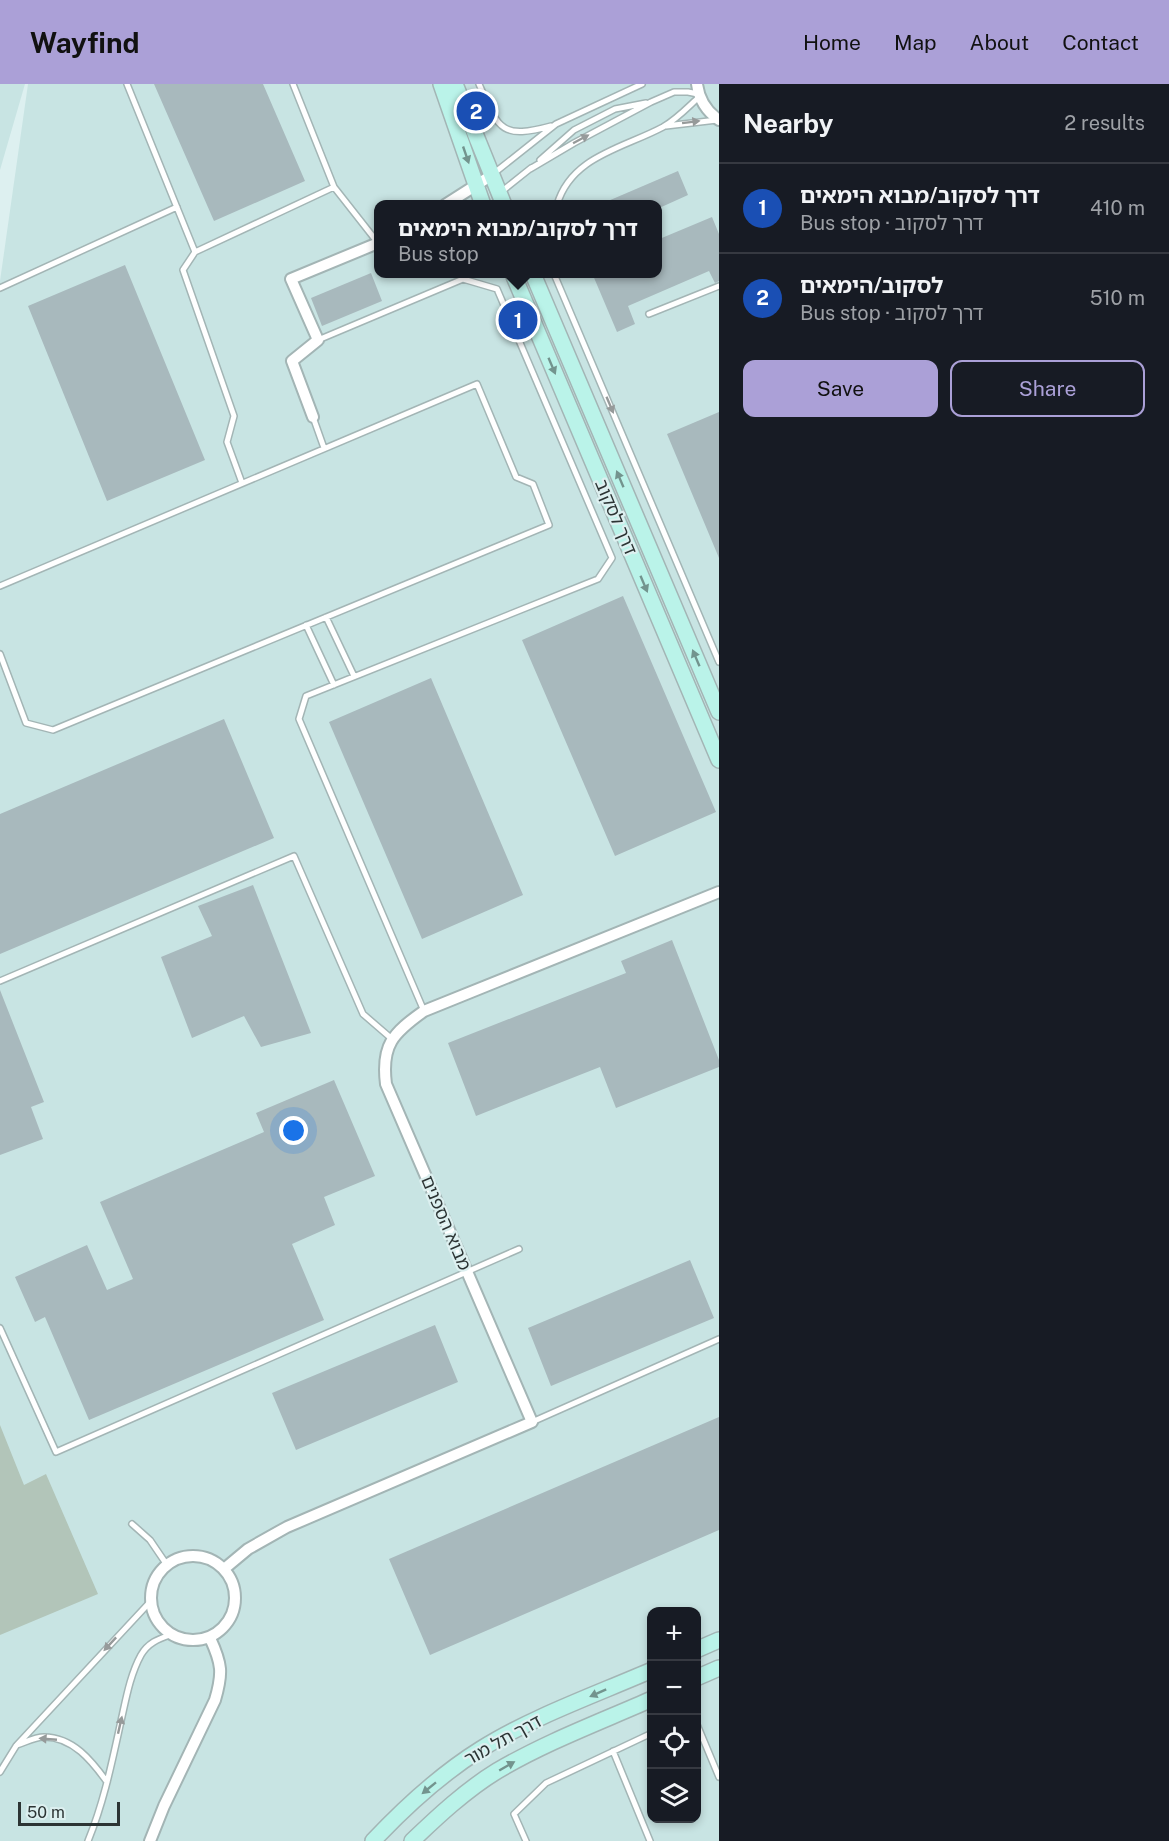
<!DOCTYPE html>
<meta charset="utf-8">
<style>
body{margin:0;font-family:"Public Sans","Noto Sans Hebrew",sans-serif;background:#242831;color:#f1f3f6}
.controls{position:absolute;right:18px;bottom:18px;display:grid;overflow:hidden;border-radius:12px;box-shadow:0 3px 9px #0003}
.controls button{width:54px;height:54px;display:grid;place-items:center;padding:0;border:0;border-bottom:2px solid #363941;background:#171b24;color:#f1f3f6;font:30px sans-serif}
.scale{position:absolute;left:18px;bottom:15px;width:102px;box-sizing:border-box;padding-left:6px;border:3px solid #2c3434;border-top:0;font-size:16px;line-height:21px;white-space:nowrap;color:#2c3434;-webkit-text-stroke:4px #ddf0f0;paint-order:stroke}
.you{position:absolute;left:294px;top:1047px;width:21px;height:21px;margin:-15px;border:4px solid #fff;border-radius:50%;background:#1a73e8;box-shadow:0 0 0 9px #1a73e833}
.badge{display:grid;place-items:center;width:39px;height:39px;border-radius:50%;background:#aba0d7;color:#fff;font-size:20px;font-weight:700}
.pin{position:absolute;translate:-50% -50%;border:3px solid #fff;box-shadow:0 2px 6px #0006}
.popup{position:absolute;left:374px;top:116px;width:288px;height:78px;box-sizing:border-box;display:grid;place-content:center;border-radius:12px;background:#171b24;filter:drop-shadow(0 2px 4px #0005);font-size:20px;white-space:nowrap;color:#9ea1a6}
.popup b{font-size:22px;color:#f1f3f6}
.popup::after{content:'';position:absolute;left:50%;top:100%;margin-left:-12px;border:12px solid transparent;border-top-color:#171b24}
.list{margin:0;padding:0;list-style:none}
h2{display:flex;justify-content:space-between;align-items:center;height:78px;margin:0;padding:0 24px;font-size:26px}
h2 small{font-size:20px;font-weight:400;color:#9ea1a6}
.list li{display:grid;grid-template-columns:39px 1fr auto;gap:18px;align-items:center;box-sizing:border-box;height:90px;padding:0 24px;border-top:2px solid #363941}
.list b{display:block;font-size:22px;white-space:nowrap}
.list p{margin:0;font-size:20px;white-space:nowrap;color:#9ea1a6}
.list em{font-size:20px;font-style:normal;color:#9ea1a6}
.actions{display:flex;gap:12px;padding:18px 24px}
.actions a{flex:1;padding:14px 0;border:2px solid #aba0d7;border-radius:12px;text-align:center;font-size:21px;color:#aba0d7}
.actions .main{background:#aba0d7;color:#111}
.icon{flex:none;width:33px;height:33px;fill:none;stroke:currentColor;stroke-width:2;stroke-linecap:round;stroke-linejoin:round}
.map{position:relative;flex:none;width:719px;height:1757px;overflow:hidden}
header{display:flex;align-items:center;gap:36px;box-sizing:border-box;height:84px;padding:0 30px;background:#aba0d7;color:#111}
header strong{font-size:28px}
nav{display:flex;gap:33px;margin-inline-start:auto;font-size:21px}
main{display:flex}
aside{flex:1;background:#171b24}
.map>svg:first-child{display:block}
</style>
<header>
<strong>Wayfind</strong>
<nav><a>Home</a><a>Map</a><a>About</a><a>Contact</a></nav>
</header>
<main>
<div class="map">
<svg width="719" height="1757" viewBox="0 0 719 1757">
<rect width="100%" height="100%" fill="#ddf0f0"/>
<path fill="#c8e4e3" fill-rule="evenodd" d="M 0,0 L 25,0 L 0,86 Z
M 28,0 L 719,0 L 719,1757 L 0,1757 L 0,197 ZM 378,121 L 658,121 L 658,190 L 378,190 ZM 652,1528 L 696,1528 L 696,1734 L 652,1734 Z"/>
<path fill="#b2c5b9" d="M 0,1341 L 24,1401 L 46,1390 L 98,1510 L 0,1551 Z"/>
<path fill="#a8b9bd" d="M 154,0 L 263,0 L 305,97 L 214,137 Z
M 678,87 L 688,111 L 657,125 L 657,120 L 601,120 Z
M 712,133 L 719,150 L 719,197 L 715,199 L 709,187 L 628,222 L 635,240 L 617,248 L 592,189 L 657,189 L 657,156 Z
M 125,181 L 205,376 L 107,417 L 28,222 Z
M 371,189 L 382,217 L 322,242 L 311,214 Z
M 719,328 L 719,474 L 667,350 Z
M 623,512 L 716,728 L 615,772 L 522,556 Z
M 431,594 L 523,811 L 422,855 L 329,638 Z
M 224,635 L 274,754 L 0,870 L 0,730 Z
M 253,801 L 311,949 L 261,963 L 244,932 L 192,954 L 161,873 L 212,852 L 198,822 Z
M 672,856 L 719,976 L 719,983 L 616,1024 L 600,983 L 476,1032 L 448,959 L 626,889 L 621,877 Z
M 0,906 L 44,1018 L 31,1023 L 43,1055 L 0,1071 Z
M 334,996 L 375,1092 L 324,1113 L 335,1141 L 292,1160 L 324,1236 L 89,1336 L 45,1233 L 35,1238 L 15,1193 L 87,1161 L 107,1206 L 133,1195 L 100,1118 L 264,1048 L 256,1029 Z
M 690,1176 L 714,1234 L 551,1302 L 528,1244 Z
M 435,1241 L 458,1298 L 296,1366 L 272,1309 Z
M 719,1333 L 719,1446 L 430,1571 L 389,1475 Z"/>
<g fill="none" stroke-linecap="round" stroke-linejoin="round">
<g stroke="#a3b5b5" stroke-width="8">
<path id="lane" d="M 127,0 L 195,168 L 334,103
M 293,0 L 334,103 L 378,159
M 479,0 C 498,44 500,56 551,42
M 666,42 L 717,36
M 540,76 L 574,46 L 615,25 L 646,19
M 530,85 L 574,59 L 651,18 L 674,8 L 688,8 L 698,10
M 493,90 L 556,40 L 642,0
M 501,108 L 531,84
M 557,121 C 571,72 624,64 663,43 C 677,35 688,23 699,13
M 195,168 L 183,186 L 234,332 L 227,358 L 242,399
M 554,190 L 719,578
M 0,204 L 177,123
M 649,230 L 719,202
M 318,256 L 463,195 L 497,205 L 612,474 L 598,495 L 306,612 L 299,635 L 424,927
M 313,333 L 324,364
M 0,502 L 477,300 L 516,393 L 533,400 L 549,441 L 53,646 L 26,639 L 0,570
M 326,533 L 354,592
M 306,541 L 334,601
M 0,897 L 294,772 L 363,930 L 392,955
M 0,1244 L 56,1368 L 519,1165
M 532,1338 L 719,1255
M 132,1440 L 150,1456 L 167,1481
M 696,1638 L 719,1693
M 17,1661 C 26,1658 35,1653 44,1653 C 73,1653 92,1677 107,1698
M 613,1667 L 650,1757
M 0,1688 L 16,1662 L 150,1518
M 88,1757 C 104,1718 112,1678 121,1637 C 126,1615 130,1591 141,1571 C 148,1559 158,1555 170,1551
M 526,1757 L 514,1730 L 546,1699 L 652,1649"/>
</g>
<g stroke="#a3b5b5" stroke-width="14">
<path id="street" d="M 697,0 C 699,16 706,27 719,36
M 445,121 L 492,91
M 313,333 L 292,277 L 318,256 L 291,195 L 378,159
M151 1514a42 42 0 1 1 84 0a42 42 0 1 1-84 0Z
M 224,1485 L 248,1465 L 287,1443 L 532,1338 L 386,1000 C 381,961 393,949 424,927 L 719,808
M 150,1757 L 164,1722 L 215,1616 C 223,1589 222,1580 210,1554"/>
</g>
<g stroke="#a3b5b5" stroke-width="18">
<path id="secondary" d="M 441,0 L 483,121
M 455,0 L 504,121
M 513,190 L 719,676
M 533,190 L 719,628
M 696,1566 L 719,1556
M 696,1594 L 719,1584
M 373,1757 C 405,1723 441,1690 481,1665 C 532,1633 597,1610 652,1586
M 412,1757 C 438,1732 466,1706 497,1687 C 546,1658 600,1638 652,1615"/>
</g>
<use href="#lane" stroke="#fff" stroke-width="5"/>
<use href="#street" stroke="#fff" stroke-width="10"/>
<use href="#secondary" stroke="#baf3e9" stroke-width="15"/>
</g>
<defs><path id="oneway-solid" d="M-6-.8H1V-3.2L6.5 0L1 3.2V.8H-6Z" transform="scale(1.5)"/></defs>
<g fill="#969a9a">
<use href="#oneway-solid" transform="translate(691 38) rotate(-7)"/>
<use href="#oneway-solid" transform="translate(581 55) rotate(-28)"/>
<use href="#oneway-solid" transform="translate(610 321) rotate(67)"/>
<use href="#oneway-solid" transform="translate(110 1560) rotate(133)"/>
<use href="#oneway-solid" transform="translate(120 1641) rotate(-77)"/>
<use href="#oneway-solid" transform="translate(48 1655) rotate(-175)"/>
</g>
<g fill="#73948e">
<use href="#oneway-solid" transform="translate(466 71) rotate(71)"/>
<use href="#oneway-solid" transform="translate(552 282) rotate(67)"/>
<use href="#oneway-solid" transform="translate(620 395) rotate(-113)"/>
<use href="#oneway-solid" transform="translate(644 500) rotate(67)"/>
<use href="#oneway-solid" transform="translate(696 574) rotate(-113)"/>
<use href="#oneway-solid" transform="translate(598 1609) rotate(156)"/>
<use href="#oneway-solid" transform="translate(507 1682) rotate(-30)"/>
<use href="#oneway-solid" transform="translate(429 1704) rotate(141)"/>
</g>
<g text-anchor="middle" stroke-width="4.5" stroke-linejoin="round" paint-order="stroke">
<g font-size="18" fill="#2c3434" stroke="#ddf0f0">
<text transform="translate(616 433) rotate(67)" y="6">דרך לסקוב</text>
<text transform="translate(446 1139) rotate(67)" y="6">מבוא הספנים</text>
<text transform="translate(503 1656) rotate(-29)" y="6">דרך תל מור</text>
</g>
</g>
</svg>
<div class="controls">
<button>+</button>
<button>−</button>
<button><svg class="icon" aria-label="locate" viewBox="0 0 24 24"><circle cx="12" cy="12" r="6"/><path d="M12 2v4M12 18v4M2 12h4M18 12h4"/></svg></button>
<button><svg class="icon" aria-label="layers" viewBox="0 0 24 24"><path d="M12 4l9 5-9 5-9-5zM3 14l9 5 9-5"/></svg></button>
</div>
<div class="scale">50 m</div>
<div class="you"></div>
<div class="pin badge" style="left:518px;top:236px;background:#1a4fb4">1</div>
<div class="popup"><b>דרך לסקוב/מבוא הימאים</b>Bus stop</div>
<div class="pin badge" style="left:476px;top:27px;background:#1a4fb4">2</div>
</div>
<aside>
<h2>Nearby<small>2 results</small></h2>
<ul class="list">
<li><span class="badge" style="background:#1a4fb4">1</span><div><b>דרך לסקוב/מבוא הימאים</b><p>Bus stop · דרך לסקוב</p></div><em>410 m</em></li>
<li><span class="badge" style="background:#1a4fb4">2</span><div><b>לסקוב/הימאים</b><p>Bus stop · דרך לסקוב</p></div><em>510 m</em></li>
</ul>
<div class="actions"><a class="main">Save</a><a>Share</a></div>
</aside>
</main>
